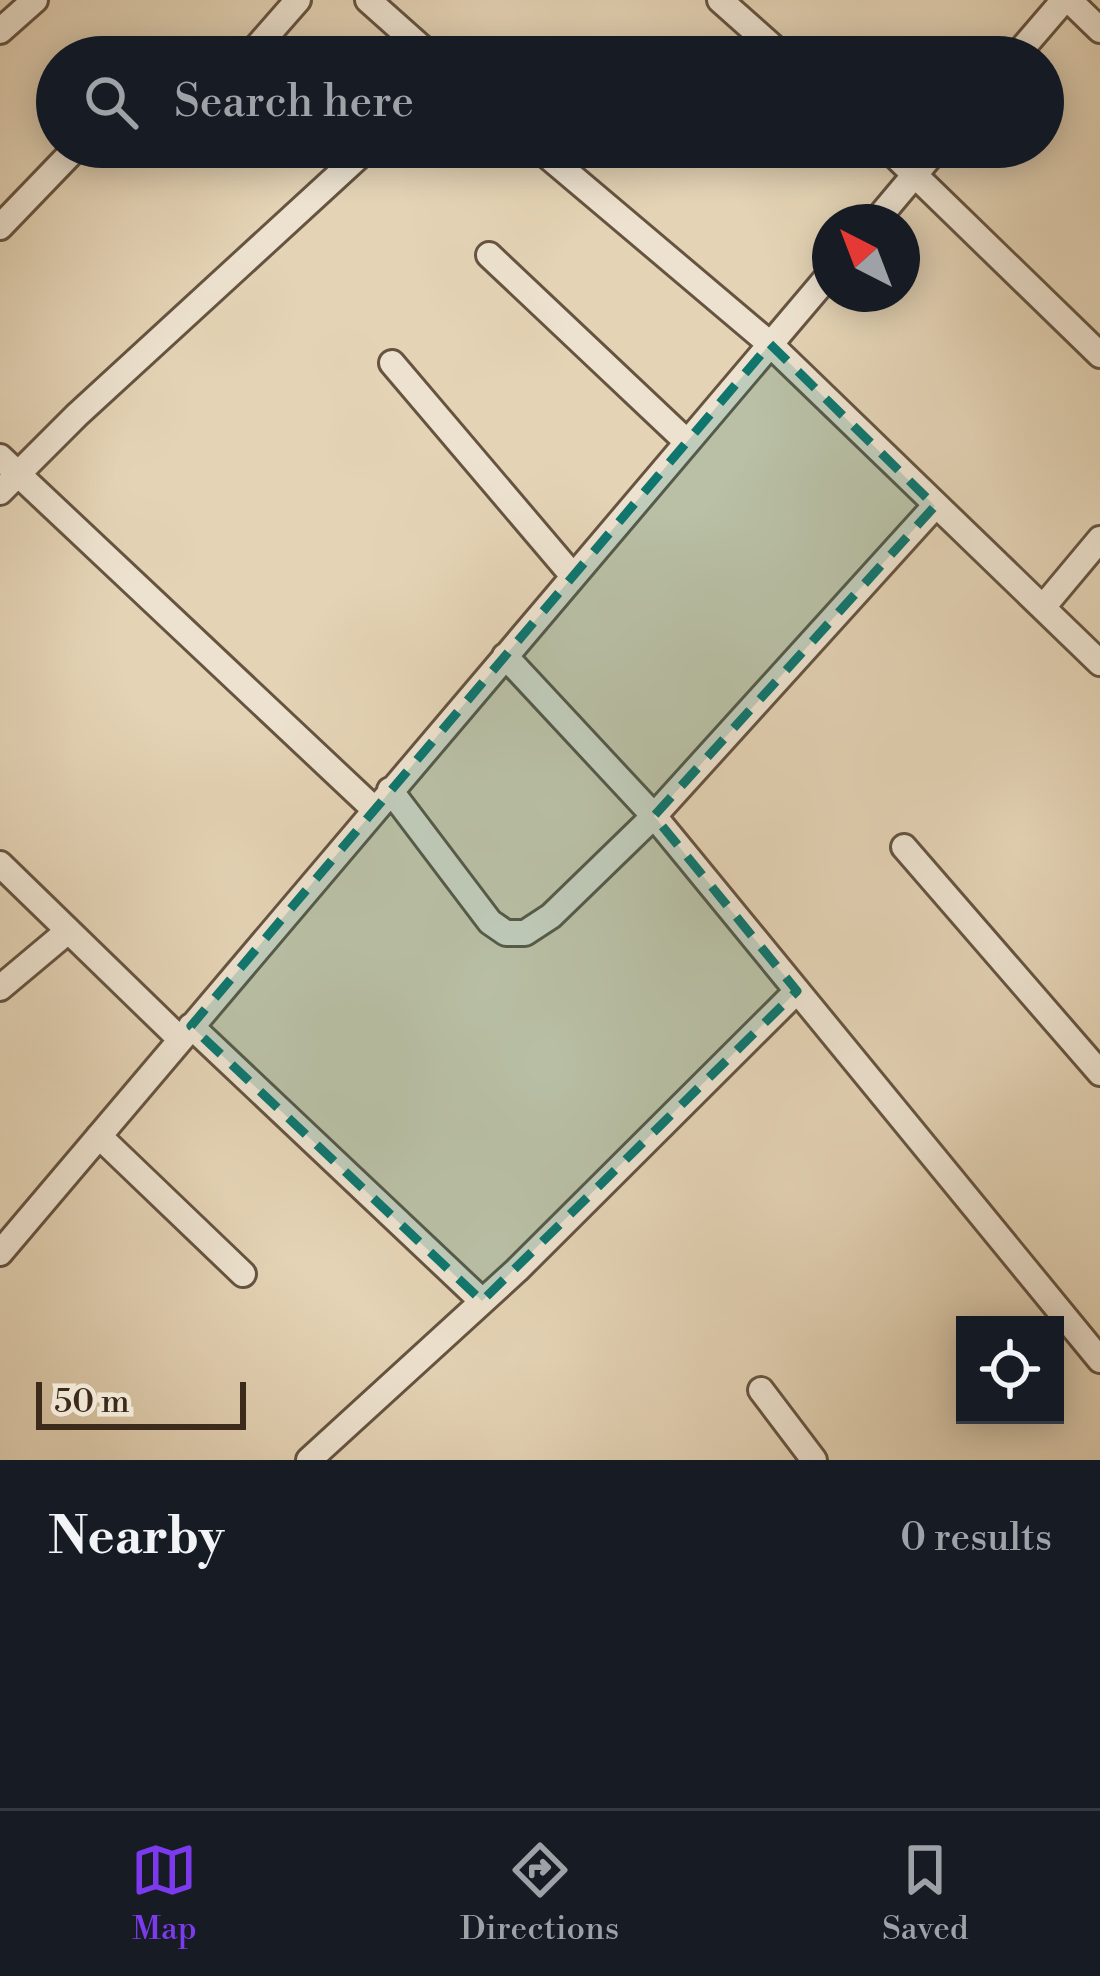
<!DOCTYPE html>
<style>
body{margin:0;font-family:"Libre Bodoni",serif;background:#242831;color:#f1f3f6}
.controls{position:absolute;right:36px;bottom:36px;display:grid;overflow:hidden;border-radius:0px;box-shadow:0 6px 30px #0003}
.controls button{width:108px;height:108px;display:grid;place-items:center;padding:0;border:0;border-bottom:3px solid #363941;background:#171b24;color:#f1f3f6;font:60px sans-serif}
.compass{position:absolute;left:812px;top:204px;width:108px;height:108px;border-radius:50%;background:#171b24;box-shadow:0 6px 30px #0003;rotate:318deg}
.scale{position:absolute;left:36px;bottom:30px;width:210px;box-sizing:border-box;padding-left:12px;border:6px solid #3c2a1a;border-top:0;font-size:33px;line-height:42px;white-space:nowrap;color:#3c2a1a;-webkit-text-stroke:9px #ede2cf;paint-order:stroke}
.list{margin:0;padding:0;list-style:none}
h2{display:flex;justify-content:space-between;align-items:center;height:156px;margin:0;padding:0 48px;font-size:51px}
h2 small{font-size:39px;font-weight:400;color:#9ea1a6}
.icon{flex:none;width:66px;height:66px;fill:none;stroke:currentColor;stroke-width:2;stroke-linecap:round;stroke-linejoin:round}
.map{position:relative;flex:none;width:1100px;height:1460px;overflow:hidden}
.search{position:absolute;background:#171b24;box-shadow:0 6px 30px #0003;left:36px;right:36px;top:36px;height:132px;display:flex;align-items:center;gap:30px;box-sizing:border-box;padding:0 42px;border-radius:66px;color:#9ea1a6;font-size:45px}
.sheet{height:348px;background:#171b24}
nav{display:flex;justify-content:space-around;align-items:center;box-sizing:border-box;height:168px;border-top:3px solid #363941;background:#171b24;font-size:33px;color:#9ea1a6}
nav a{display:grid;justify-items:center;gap:6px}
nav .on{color:#7c3aed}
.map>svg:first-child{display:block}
</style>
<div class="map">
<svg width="1100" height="1460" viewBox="0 0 1100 1460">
<rect width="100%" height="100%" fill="#e4d3b5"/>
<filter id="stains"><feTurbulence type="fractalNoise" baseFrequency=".00167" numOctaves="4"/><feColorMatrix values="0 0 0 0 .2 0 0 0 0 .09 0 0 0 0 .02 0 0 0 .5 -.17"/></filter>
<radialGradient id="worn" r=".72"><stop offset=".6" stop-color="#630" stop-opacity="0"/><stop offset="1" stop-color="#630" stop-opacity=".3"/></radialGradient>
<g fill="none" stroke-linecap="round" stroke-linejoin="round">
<g stroke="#665441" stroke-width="30">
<path id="street" d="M 368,0 L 432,57
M 720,0 L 784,57
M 1069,0 L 1100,30
M 0,31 L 35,0
M 248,57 L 298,0
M 1015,57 L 1064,0
M 537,147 L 770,344 L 1100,663
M 886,147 L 1100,355
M 875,222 L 938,147
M 0,227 L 77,147
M 489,255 L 687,442
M 392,363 L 573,576
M 0,457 L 374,809
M 0,492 L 77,415 L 369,147
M 1044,606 L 1100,539
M 505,656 L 654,816 L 1100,1360
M 390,790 L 490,922 L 506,933 L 525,933 L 551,916 L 654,816 L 935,506
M 904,847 L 1100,1073
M 0,864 L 180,1039
M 0,988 L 68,931
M 191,1026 L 482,1301
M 99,1136 L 243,1274
M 0,1253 L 830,274
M 761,1390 L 814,1460
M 309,1460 L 517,1270 L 797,991"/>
</g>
<use href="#street" stroke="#ede2cf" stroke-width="24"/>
</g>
<path fill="#0f766e" fill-opacity="0.2" stroke="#0f766e" stroke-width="9" stroke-dasharray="24 15" stroke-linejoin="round" d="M 770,344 L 935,506 L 654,816 L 797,991 L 482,1301 L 191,1026 Z"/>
<rect width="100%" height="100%" filter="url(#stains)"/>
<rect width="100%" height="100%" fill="url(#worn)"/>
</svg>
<div class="controls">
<button><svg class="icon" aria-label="locate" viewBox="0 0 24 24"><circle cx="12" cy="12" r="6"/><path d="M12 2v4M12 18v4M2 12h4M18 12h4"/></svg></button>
</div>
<svg class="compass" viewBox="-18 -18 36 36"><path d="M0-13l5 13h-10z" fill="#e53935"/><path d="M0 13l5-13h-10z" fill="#9ea1a6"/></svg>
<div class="scale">50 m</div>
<div class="search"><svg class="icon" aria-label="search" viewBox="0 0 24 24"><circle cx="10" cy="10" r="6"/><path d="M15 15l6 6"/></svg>Search here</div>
</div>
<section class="sheet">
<h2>Nearby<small>0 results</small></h2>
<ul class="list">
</ul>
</section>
<nav>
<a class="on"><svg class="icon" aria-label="map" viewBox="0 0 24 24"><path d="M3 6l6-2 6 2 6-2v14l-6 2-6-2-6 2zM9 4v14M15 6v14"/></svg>Map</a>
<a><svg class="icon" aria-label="directions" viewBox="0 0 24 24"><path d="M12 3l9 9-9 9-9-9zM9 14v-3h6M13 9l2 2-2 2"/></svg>Directions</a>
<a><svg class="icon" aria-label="saved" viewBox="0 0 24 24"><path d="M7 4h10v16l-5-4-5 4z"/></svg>Saved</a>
</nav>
